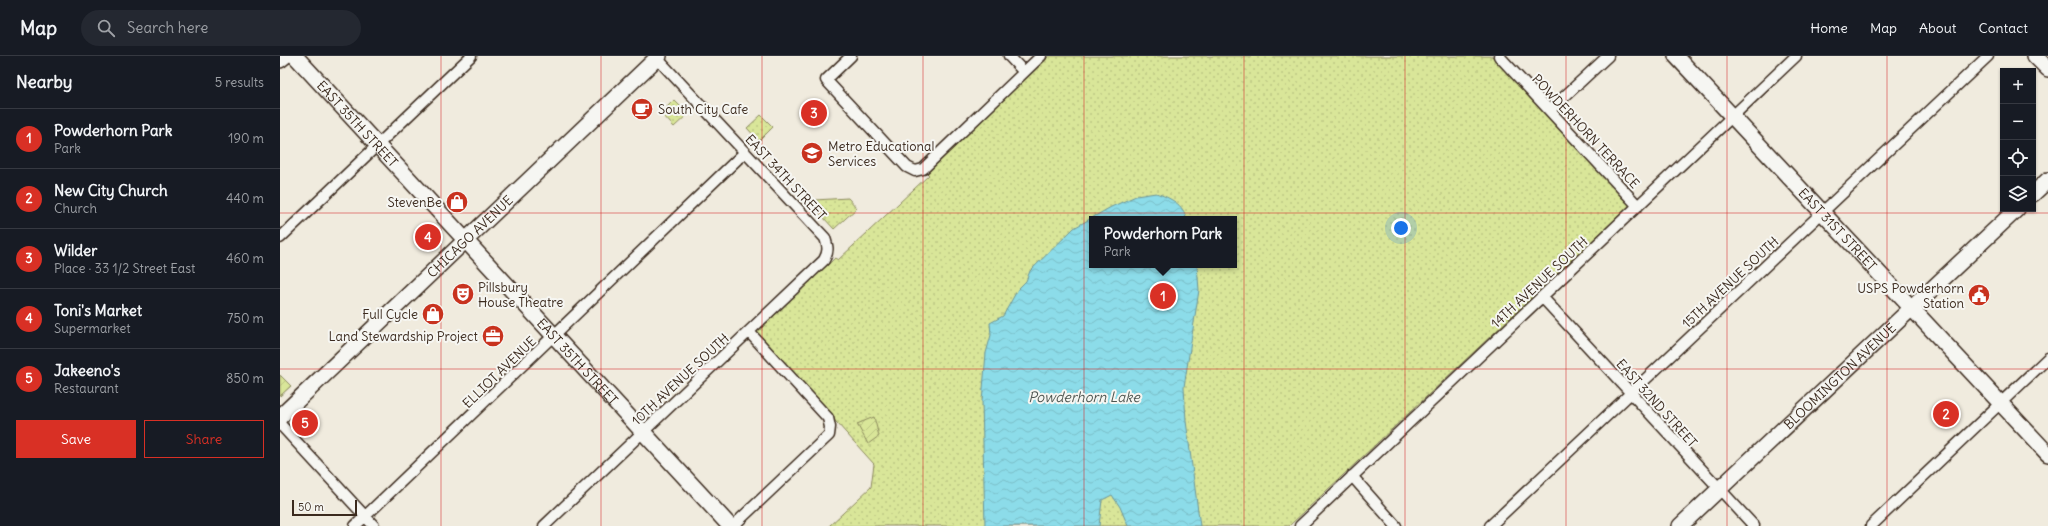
<!DOCTYPE html>
<meta charset="utf-8">
<style>
body{margin:0;font-family:Delius,sans-serif;background:#242831;color:#f1f3f6}
.controls{position:absolute;right:12px;top:12px;display:grid;overflow:hidden;border-radius:0px;box-shadow:0 1px 3px #0004}
.controls button{width:36px;height:36px;display:grid;place-items:center;padding:0;border:0;border-bottom:1px solid #363941;background:#171b24;color:#f1f3f6;font:20px sans-serif}
.scale{position:absolute;left:12px;bottom:10px;width:65px;box-sizing:border-box;padding-left:4px;border:2px solid #3b2a1e;border-top:0;font-size:11px;line-height:14px;white-space:nowrap;color:#3b2a1e;-webkit-text-stroke:3px #f6f6f2;paint-order:stroke}
.you{position:absolute;left:1121px;top:172px;width:14px;height:14px;margin:-10px;border:3px solid #fff;border-radius:50%;background:#1a73e8;box-shadow:0 0 0 6px #1a73e833}
.badge{display:grid;place-items:center;width:26px;height:26px;border-radius:50%;background:#d93025;color:#fff;font-size:13px;font-weight:700}
.pin{position:absolute;translate:-50% -50%;border:2px solid #fff;box-shadow:0 1px 4px #0006}
.popup{position:absolute;left:809px;top:160px;width:148px;height:52px;box-sizing:border-box;display:grid;place-content:center;border-radius:0px;background:#171b24;filter:drop-shadow(0 1px 3px #0005);font-size:13px;white-space:nowrap;color:#9ea1a6}
.popup b{font-size:15px;color:#f1f3f6}
.popup::after{content:'';position:absolute;left:50%;top:100%;margin-left:-8px;border:8px solid transparent;border-top-color:#171b24}
.list{margin:0;padding:0;list-style:none}
h2{display:flex;justify-content:space-between;align-items:center;height:52px;margin:0;padding:0 16px;font-size:17px}
h2 small{font-size:13px;font-weight:400;color:#9ea1a6}
.list li{display:grid;grid-template-columns:26px 1fr auto;gap:12px;align-items:center;box-sizing:border-box;height:60px;padding:0 16px;border-top:1px solid #363941}
.list b{display:block;font-size:15px;white-space:nowrap}
.list p{margin:0;font-size:13px;white-space:nowrap;color:#9ea1a6}
.list em{font-size:13px;font-style:normal;color:#9ea1a6}
.actions{display:flex;gap:8px;padding:12px 16px}
.actions a{flex:1;padding:9px 0;border:1px solid #d93025;border-radius:0px;text-align:center;font-size:14px;color:#d93025}
.actions .main{background:#d93025;color:#fff}
.icon{flex:none;width:22px;height:22px;fill:none;stroke:currentColor;stroke-width:2;stroke-linecap:round;stroke-linejoin:round}
.map{position:relative;flex:none;width:1768px;height:470px;overflow:hidden}
header{display:flex;align-items:center;gap:24px;box-sizing:border-box;height:56px;padding:0 20px;background:#171b24;border-bottom:1px solid #363941}
header strong{font-size:19px}
nav{display:flex;gap:22px;margin-inline-start:auto;font-size:14px}
.search{width:280px;height:36px;background:#242831;display:flex;align-items:center;gap:10px;box-sizing:border-box;padding:0 14px;border-radius:22px;color:#9ea1a6;font-size:15px}
main{display:flex}
aside{flex:1;background:#171b24}
.map>svg:first-child{display:block}
</style>
<header>
<strong>Map</strong>
<div class="search"><svg class="icon" aria-label="search" viewBox="0 0 24 24"><circle cx="10" cy="10" r="6"/><path d="M15 15l6 6"/></svg>Search here</div>
<nav><a>Home</a><a>Map</a><a>About</a><a>Contact</a></nav>
</header>
<main>
<aside>
<h2>Nearby<small>5 results</small></h2>
<ul class="list">
<li><span class="badge">1</span><div><b>Powderhorn Park</b><p>Park</p></div><em>190 m</em></li>
<li><span class="badge">2</span><div><b>New City Church</b><p>Church</p></div><em>440 m</em></li>
<li><span class="badge">3</span><div><b>Wilder</b><p>Place · 33 1/2 Street East</p></div><em>460 m</em></li>
<li><span class="badge">4</span><div><b>Toni's Market</b><p>Supermarket</p></div><em>750 m</em></li>
<li><span class="badge">5</span><div><b>Jakeeno's</b><p>Restaurant</p></div><em>850 m</em></li>
</ul>
<div class="actions"><a class="main">Save</a><a>Share</a></div>
</aside>
<div class="map">
<svg width="1768" height="470" viewBox="0 0 1768 470">
<defs>
<pattern id="park-dots" width="8" height="8" patternUnits="userSpaceOnUse"><rect width="8" height="8" fill="#d9e699"/><path d="M2 2h.1M6 6h.1" fill="none" stroke="#bbc583" stroke-width="1.8" stroke-linecap="round"/></pattern>
<pattern id="garden-furrows" width="10" height="10" patternUnits="userSpaceOnUse"><rect width="10" height="10" fill="#d9e699"/><path d="M-1 1l2-2M0 10L10 0M9 11l2-2" fill="none" stroke="#bbc583"/></pattern>
<pattern id="water-waves" width="16" height="10" patternUnits="userSpaceOnUse"><rect width="16" height="10" fill="#8cdce9"/><path d="M0 5q4-4 8 0t8 0" fill="none" stroke="#7abdc7"/></pattern>
</defs>
<rect width="100%" height="100%" fill="#f0ebde"/>
<filter id="ink" filterUnits="userSpaceOnUse"><feTurbulence type="fractalNoise" baseFrequency=".025" numOctaves="2"/><feDisplacementMap in="SourceGraphic" scale="8" xChannelSelector="R" yChannelSelector="G"/><feConvolveMatrix kernelMatrix="1 2 1 2 8 2 1 2 1" color-interpolation-filters="sRGB"/></filter>
<g filter="url(#ink)">
<path fill="url(#park-dots)" stroke="#8a885c" fill-rule="evenodd" d="M 769,0 L 1212,0 L 1351,148 L 1009,470 L 549,470 L 591,431 L 594,408 L 476,277 L 555,202 L 558,204 L 649,119 L 646,116 ZM 812,163 L 954,163 L 954,209 L 812,209 Z
M 394,44 L 408,58 L 394,71 L 381,57 Z
M 481,59 L 493,71 L 479,85 L 467,72 Z
M 568,142 L 577,152 L 554,173 L 531,148 L 535,144 Z"/>
<path fill="url(#garden-furrows)" stroke="#8a885c" d="M 0,319 L 11,330 L 0,340 Z
M 594,361 L 599,380 L 588,388 L 577,368 Z"/>
<path fill="url(#water-waves)" stroke="#6c9598" d="M 876,137 C 890,142 904,148 906,163 L 812,163 L 812,209 L 917,209 L 919,234 L 904,331 L 906,365 L 920,470 L 848,470 L 840,451 L 832,439 L 822,444 L 819,470 L 705,470 L 702,345 L 706,297 L 711,279 L 710,267 L 723,260 L 738,233 L 746,225 L 750,215 L 794,172 L 831,151 L 856,140 Z"/>
<g fill="none" stroke-linecap="round" stroke-linejoin="round">
<g stroke="#3b2a1e" stroke-width="13">
<path id="street" d="M 571,0 L 546,24 L 627,111 L 635,115 L 643,113 L 761,0
M 729,0 L 744,16
M 1219,0 L 1358,150
M 1270,54 L 1328,0
M 0,182 L 191,0
M 1262,241 L 1474,470
M 0,368 L 94,470
M 1072,420 L 1116,470
M 75,470 L 465,96
M 264,470 L 544,204 C 549,195 548,191 545,182 L 375,0
M 453,470 L 549,379 L 550,371 L 548,362 L 469,276
M 1020,470 L 1516,0
M 1210,470 L 1708,0
M 1591,470 L 1768,302"/>
</g>
<g stroke="#3b2a1e" stroke-width="18">
<g id="secondary">
<path id="s1" d="M 15,0 L 450,470"/>
<path id="s2" d="M 1396,0 L 1768,398"/>
<path d="M 1755,0 L 1768,13"/>
<path d="M 0,4 L 5,0"/>
<path d="M 1753,138 L 1768,124"/>
<path id="s3" d="M 0,361 L 379,0"/>
<path id="s4" d="M 1400,470 L 1737,153"/>
</g>
</g>
<use href="#street" stroke="#f6f6f2" stroke-width="10"/>
<use href="#secondary" stroke="#f6f6f2" stroke-width="15"/>
</g>
</g>
<path fill="none" stroke="#d62828" stroke-width="1" stroke-opacity="0.55" d="M 161,0 L 161,470M 321,0 L 321,470M 482,0 L 482,470M 643,0 L 643,470M 804,0 L 804,470M 964,0 L 964,470M 1125,0 L 1125,470M 1286,0 L 1286,470M 1447,0 L 1447,470M 1607,0 L 1607,470M 0,157 L 1768,157M 0,313 L 1768,313"/>
<defs>
<g id="cafe-disc" transform="scale(1.15)"><circle r="9.5" fill="#c8321e" stroke="#f6f6f2"/><path d="M-5.5-4.5H6V0H3Q3 3.5 0 3.5H-2.5Q-5.5 3.5-5.5 0ZM3-3.2v2h1.7v-2ZM-6 4.5H4V6H-6Z" fill="#fff"/></g>
<g id="school-disc" transform="scale(1.15)"><circle r="9.5" fill="#c8321e" stroke="#f6f6f2"/><path d="M0-5L7-2L0 1L-7-2ZM-4 1L0 2.5L4 1V4Q0 6-4 4Z" fill="#fff"/></g>
<g id="shop-disc" transform="scale(1.15)"><circle r="9.5" fill="#c8321e" stroke="#f6f6f2"/><path d="M-5-2.5h2.3a2.7 3.5 0 0 1 5.4 0H5L5.5 6h-11ZM-1.5-2.5h3a1.5 2.3 0 0 0-3 0Z" fill="#fff"/></g>
<g id="theatre-disc" transform="scale(1.15)"><circle r="9.5" fill="#c8321e" stroke="#f6f6f2"/><path d="M-5-5.5Q0-4 5-5.5V0Q5 5 0 6Q-5 5-5 0ZM-3.3-2.5H-1v1.5H-3.3ZM1-2.5H3.3v1.5H1ZM-2.8 1Q0 5.5 2.8 1Z" fill="#fff"/></g>
<g id="civic-disc" transform="scale(1.15)"><circle r="9.5" fill="#c8321e" stroke="#f6f6f2"/><path d="M-.6-6.5H3V-4.5H.6V-3L4-1V1h2V6H-6V1h2V-1L-.6-3ZM-1.2 2.5V6h2.4V2.5Z" fill="#fff"/></g>
<g id="office-disc" transform="scale(1.15)"><circle r="9.5" fill="#c8321e" stroke="#f6f6f2"/><path d="M-6-3h4V-5.5h4V-3h4V5H-6ZM-1-4.5V-3h2v-1.5ZM-6 0V1H6V0Z" fill="#fff"/></g>
</defs>
<g fill-rule="evenodd">
<use href="#cafe-disc" x="362" y="53"/>
<use href="#school-disc" x="532" y="97"/>
<use href="#shop-disc" x="177" y="146"/>
<use href="#theatre-disc" x="183" y="238"/>
<use href="#civic-disc" x="1699" y="239"/>
<use href="#shop-disc" x="153" y="258"/>
<use href="#office-disc" x="213" y="280"/>
</g>
<g text-anchor="middle" stroke-width="4" stroke-linejoin="round" paint-order="stroke">
<g font-size="13" fill="#3b2a1e" stroke="#f6f6f2" text-anchor="end">
<text x="378" y="58" text-anchor="start">South City Cafe</text>
<text x="548" y="95" text-anchor="start">Metro Educational<tspan x="548" dy="15">Services</tspan></text>
<text x="162" y="151">StevenBe</text>
<text x="198" y="236" text-anchor="start">Pillsbury<tspan x="198" dy="15">House Theatre</tspan></text>
<text x="1684" y="237">USPS Powderhorn<tspan x="1684" dy="15">Station</tspan></text>
<text x="138" y="263">Full Cycle</text>
<text x="198" y="285">Land Stewardship Project</text>
</g>
<g font-size="13" fill="#3b2a1e" stroke="#f6f6f2">
<text dy="5" stroke="none"><textPath href="#s1" startOffset="92">EAST 35TH STREET</textPath></text>
<text transform="translate(1306 75) rotate(47)" y="5">POWDERHORN TERRACE</text>
<text transform="translate(506 121) rotate(47)" y="5">EAST 34TH STREET</text>
<text dy="5" stroke="none"><textPath href="#s2" startOffset="237">EAST 31ST STREET</textPath></text>
<text dy="5" stroke="none"><textPath href="#s3" startOffset="262">CHICAGO AVENUE</textPath></text>
<text transform="translate(1259 226) rotate(-43)" y="5">14TH AVENUE SOUTH</text>
<text transform="translate(1450 226) rotate(-43)" y="5">15TH AVENUE SOUTH</text>
<text dy="5" stroke="none"><textPath href="#s1" startOffset="416">EAST 35TH STREET</textPath></text>
<text transform="translate(219 316) rotate(-44)" y="5">ELLIOT AVENUE</text>
<text dy="5" stroke="none"><textPath href="#s4" startOffset="219">BLOOMINGTON AVENUE</textPath></text>
<text transform="translate(400 323) rotate(-43)" y="5">10TH AVENUE SOUTH</text>
<text transform="translate(1377 347) rotate(48)" y="5">EAST 32ND STREET</text>
</g>
<g font-size="14" font-style="italic" fill="#4f5651" stroke="#f6f6f2">
<text x="804" y="346">Powderhorn Lake</text>
</g>
</g>
</svg>
<div class="controls">
<button>+</button>
<button>−</button>
<button><svg class="icon" aria-label="locate" viewBox="0 0 24 24"><circle cx="12" cy="12" r="6"/><path d="M12 2v4M12 18v4M2 12h4M18 12h4"/></svg></button>
<button><svg class="icon" aria-label="layers" viewBox="0 0 24 24"><path d="M12 4l9 5-9 5-9-5zM3 14l9 5 9-5"/></svg></button>
</div>
<div class="scale">50 m</div>
<div class="you"></div>
<div class="pin badge" style="left:883px;top:240px">1</div>
<div class="popup"><b>Powderhorn Park</b>Park</div>
<div class="pin badge" style="left:1666px;top:358px">2</div>
<div class="pin badge" style="left:534px;top:57px">3</div>
<div class="pin badge" style="left:148px;top:181px">4</div>
<div class="pin badge" style="left:25px;top:367px">5</div>
</div>
</main>
